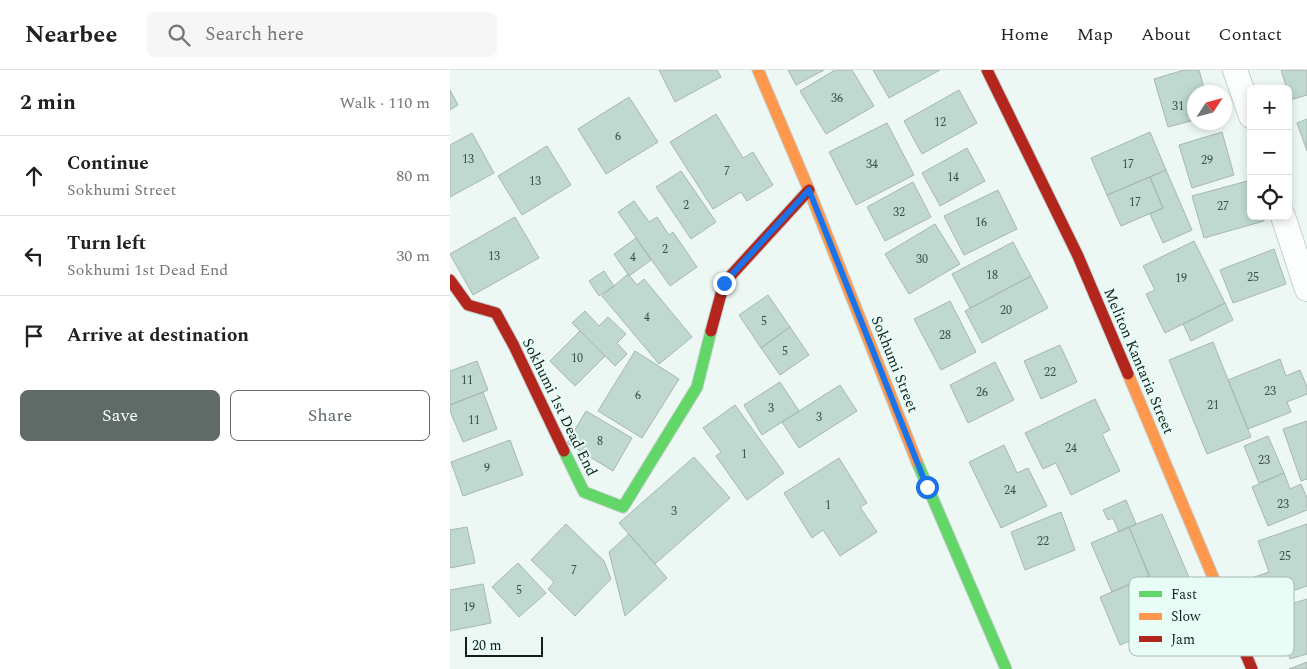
<!DOCTYPE html>
<meta charset="utf-8">
<style>
body{margin:0;font-family:Spectral,serif;background:#f6f6f6;color:#202124}
.controls{position:absolute;right:15px;top:15px;display:grid;overflow:hidden;border-radius:8px;box-shadow:0 2px 8px #0003}
.controls button{width:45px;height:45px;display:grid;place-items:center;padding:0;border:0;border-bottom:1px solid #e0e0e0;background:#fff;color:#202124;font:25px sans-serif}
.compass{position:absolute;left:737px;top:15px;width:45px;height:45px;border-radius:50%;background:#fff;box-shadow:0 2px 8px #0003;rotate:54deg}
.scale{position:absolute;left:15px;bottom:12px;width:78px;box-sizing:border-box;padding-left:5px;border:2px solid #111f1a;border-top:0;font-size:14px;line-height:18px;white-space:nowrap;color:#111f1a;-webkit-text-stroke:4px #e8fdf5;paint-order:stroke}
.stop{position:absolute;width:15px;height:15px;margin:-11px;border:4px solid #1a73e8;border-radius:50%;background:#fff}
.stop.end{background:#1a73e8;border-color:#fff;box-shadow:0 1px 5px #0008}
.list{margin:0;padding:0;list-style:none}
h2{display:flex;justify-content:space-between;align-items:center;height:65px;margin:0;padding:0 20px;font-size:21px}
h2 small{font-size:16px;font-weight:400;color:#757577}
.list li{display:grid;grid-template-columns:32px 1fr auto;gap:15px;align-items:center;box-sizing:border-box;height:80px;padding:0 20px;border-top:1px solid #e0e0e0}
.list b{display:block;font-size:19px;white-space:nowrap}
.list p{margin:0;font-size:16px;white-space:nowrap;color:#757577}
.list em{font-size:16px;font-style:normal;color:#757577}
.actions{display:flex;gap:10px;padding:15px 20px}
.actions a{flex:1;padding:11px 0;border:1px solid #5e6b66;border-radius:8px;text-align:center;font-size:18px;color:#5e6b66}
.actions .main{background:#5e6b66;color:#fff}
.icon{flex:none;width:28px;height:28px;fill:none;stroke:currentColor;stroke-width:2;stroke-linecap:round;stroke-linejoin:round}
.map{position:relative;flex:none;width:857px;height:599px;overflow:hidden}
header{display:flex;align-items:center;gap:30px;box-sizing:border-box;height:70px;padding:0 25px;background:#fff;border-bottom:1px solid #e0e0e0}
header strong{font-size:24px}
nav{display:flex;gap:28px;margin-inline-start:auto;font-size:18px}
.search{width:350px;height:45px;background:#f6f6f6;display:flex;align-items:center;gap:12px;box-sizing:border-box;padding:0 18px;border-radius:8px;color:#757577;font-size:19px}
main{display:flex}
aside{flex:1;background:#fff}
.map>svg:first-child{display:block}
</style>
<header>
<strong>Nearbee</strong>
<div class="search"><svg class="icon" aria-label="search" viewBox="0 0 24 24"><circle cx="10" cy="10" r="6"/><path d="M15 15l6 6"/></svg>Search here</div>
<nav><a>Home</a><a>Map</a><a>About</a><a>Contact</a></nav>
</header>
<main>
<aside>
<h2>2 min<small>Walk · 110 m</small></h2>
<ul class="list">
<li><svg class="icon" aria-label="ahead" viewBox="0 0 24 24"><path d="M12 20V5M6 11l6-6 6 6"/></svg><div><b>Continue</b><p>Sokhumi Street</p></div><em>80 m</em></li>
<li><svg class="icon" aria-label="left" viewBox="0 0 24 24"><path d="M17 20v-9H6M10 6l-5 5 5 5"/></svg><div><b>Turn left</b><p>Sokhumi 1st Dead End</p></div><em>30 m</em></li>
<li><svg class="icon" aria-label="arrive" viewBox="0 0 24 24"><path d="M6 21V4h12l-3 4 3 4H6"/></svg><div><b>Arrive at destination</b></div></li>
</ul>
<div class="actions"><a class="main">Save</a><a>Share</a></div>
</aside>
<div class="map">
<svg width="857" height="599" viewBox="0 0 857 599">
<rect width="100%" height="100%" fill="#edf8f4"/>
<path fill="#bfd9d1" stroke="#aab5b1" d="M 209,0 L 267,0 L 271,7 L 225,32 Z
M 338,0 L 374,0 L 346,15 Z
M 385,0 L 402,0 L 424,36 L 376,64 L 350,21 Z
M 423,0 L 490,0 L 439,28 Z
M 734,0 L 749,0 L 755,22 L 744,22 L 744,50 L 718,57 L 704,9 Z
M 831,0 L 857,0 L 857,25 L 840,30 L 838,19 L 837,19 Z
M 0,20 L 8,35 L 0,40 Z
M 509,20 L 527,53 L 472,84 L 454,51 Z
M 179,27 L 208,72 L 156,104 L 128,59 Z
M 266,44 L 293,88 L 303,82 L 323,115 L 297,131 L 291,122 L 263,139 L 220,72 Z
M 857,49 L 857,81 L 847,53 Z
M 437,53 L 464,105 L 406,135 L 379,82 Z
M 700,62 L 716,100 L 657,125 L 641,88 Z
M 772,62 L 784,105 L 742,118 L 729,75 Z
M 22,63 L 44,103 L 0,127 L 0,75 Z
M 97,76 L 121,115 L 72,145 L 48,106 Z
M 517,78 L 535,111 L 490,136 L 472,103 Z
M 716,100 L 742,160 L 713,173 L 700,144 L 713,138 L 700,107 Z
M 231,101 L 266,152 L 241,169 L 206,117 Z
M 700,107 L 713,138 L 671,156 L 657,125 Z
M 801,110 L 801,146 L 813,146 L 814,151 L 754,168 L 742,126 Z
M 463,112 L 481,147 L 435,171 L 417,137 Z
M 548,120 L 567,159 L 514,185 L 494,146 Z
M 184,131 L 199,152 L 207,147 L 219,165 L 223,162 L 247,197 L 220,216 L 168,142 Z
M 65,147 L 89,188 L 23,225 L 0,184 Z
M 485,154 L 510,194 L 459,224 L 435,184 Z
M 186,168 L 201,190 L 179,206 L 164,184 Z
M 744,171 L 775,233 L 715,263 L 696,224 L 705,220 L 693,196 Z
M 563,172 L 581,206 L 520,238 L 502,204 Z
M 824,179 L 836,214 L 783,233 L 770,200 Z
M 154,201 L 164,216 L 149,226 L 139,211 Z
M 178,204 L 187,215 L 194,209 L 242,267 L 209,294 L 152,226 Z
M 581,206 L 598,238 L 532,273 L 515,241 Z
M 318,225 L 340,257 L 311,278 L 289,245 Z
M 500,231 L 526,282 L 491,300 L 464,249 Z
M 775,233 L 783,250 L 741,271 L 733,254 Z
M 135,241 L 149,256 L 158,247 L 176,264 L 167,273 L 177,284 L 165,296 L 122,253 Z
M 340,257 L 359,285 L 330,305 L 311,278 Z
M 130,261 L 155,286 L 125,316 L 100,291 Z
M 763,272 L 801,367 L 757,384 L 719,290 Z
M 610,275 L 627,312 L 591,329 L 574,291 Z
M 185,281 L 229,309 L 192,368 L 148,341 Z
M 830,289 L 836,306 L 850,300 L 857,317 L 857,324 L 837,332 L 841,342 L 798,359 L 778,310 Z
M 27,291 L 38,320 L 0,335 L 0,301 Z
M 545,292 L 564,330 L 518,353 L 500,315 Z
M 330,312 L 349,341 L 312,365 L 294,335 Z
M 390,315 L 407,341 L 349,378 L 332,352 Z
M 33,322 L 47,359 L 13,372 L 0,341 L 0,335 Z
M 645,329 L 660,360 L 652,364 L 670,401 L 621,425 L 606,393 L 593,399 L 575,363 Z
M 285,335 L 334,403 L 297,430 L 266,386 L 271,382 L 253,358 Z
M 136,341 L 182,368 L 163,401 L 117,373 Z
M 857,351 L 857,409 L 851,411 L 833,359 Z
M 818,366 L 834,403 L 809,413 L 794,376 Z
M 60,370 L 73,405 L 13,426 L 1,392 Z
M 554,375 L 567,403 L 578,398 L 597,436 L 551,458 L 519,392 Z
M 244,387 L 280,428 L 205,494 L 169,453 Z
M 389,388 L 417,433 L 410,437 L 427,462 L 390,486 L 373,460 L 362,468 L 334,423 Z
M 834,403 L 840,419 L 851,414 L 857,428 L 857,440 L 818,456 L 802,417 Z
M 676,430 L 686,454 L 669,462 L 663,448 L 658,450 L 653,440 Z
M 611,442 L 625,480 L 575,500 L 561,462 Z
M 712,444 L 753,540 L 720,554 L 679,457 Z
M 116,454 L 154,491 L 161,509 L 125,546 L 98,519 L 104,512 L 81,490 Z
M 857,454 L 857,516 L 801,535 L 793,511 L 819,502 L 808,471 Z
M 17,457 L 25,493 L 0,498 L 0,460 Z
M 679,457 L 699,506 L 662,522 L 641,473 Z
M 179,464 L 217,508 L 175,546 L 159,482 Z
M 68,493 L 96,523 L 69,547 L 42,517 Z
M 699,506 L 720,554 L 670,575 L 650,527 Z
M 33,514 L 41,553 L 0,561 L 0,520 Z
M 857,529 L 857,584 L 840,589 L 833,567 L 840,564 L 831,537 Z
M 857,592 L 857,599 L 839,599 Z"/>
<g fill="none" stroke-linecap="round" stroke-linejoin="round">
<g stroke="#c4d0cb" stroke-width="26">
<path id="street" d="M 785,0 L 801,46
M 833,146 L 857,219"/>
</g>
<g stroke="#c4d0cb" stroke-width="13">
<path id="fast" d="M 114,381 L 134,422 L 173,437 L 247,317 L 261,261
M 467,392 L 556,599"/>
</g>
<g stroke="#c4d0cb" stroke-width="13">
<path id="slow" d="M 308,0 L 359,120 L 467,392
M 678,304 L 776,538"/>
</g>
<g stroke="#c4d0cb" stroke-width="13">
<path id="jam" d="M 537,0 L 628,186 L 678,304
M 0,210 L 18,235 L 46,243 L 64,276 L 114,381
M 261,261 L 274,213 L 359,120
M 776,538 L 802,599"/>
</g>
<use href="#street" stroke="#fcfefd" stroke-width="24"/>
<use href="#fast" stroke="#63d668" stroke-width="11"/>
<use href="#slow" stroke="#ff974d" stroke-width="11"/>
<use href="#jam" stroke="#b3261e" stroke-width="11"/>
</g>
<g fill="none" stroke-linecap="round" stroke-linejoin="round">
<path stroke="#1a73e8" stroke-width="6" d="M 274,213 L 359,120 L 477,417"/>
</g>
<g text-anchor="middle" stroke-width="4" stroke-linejoin="round" paint-order="stroke">
<g font-size="12" fill="#3c4e48">
<text x="387" y="32">36</text>
<text x="728" y="40">31</text>
<text x="490" y="56">12</text>
<text x="168" y="70">6</text>
<text x="18" y="93">13</text>
<text x="757" y="94">29</text>
<text x="422" y="98">34</text>
<text x="678" y="98">17</text>
<text x="277" y="105">7</text>
<text x="503" y="111">14</text>
<text x="85" y="115">13</text>
<text x="685" y="136">17</text>
<text x="236" y="139">2</text>
<text x="773" y="140">27</text>
<text x="449" y="146">32</text>
<text x="531" y="156">16</text>
<text x="215" y="183">2</text>
<text x="44" y="190">13</text>
<text x="183" y="191">4</text>
<text x="472" y="193">30</text>
<text x="542" y="209">18</text>
<text x="803" y="211">25</text>
<text x="731" y="212">19</text>
<text x="556" y="244">20</text>
<text x="197" y="251">4</text>
<text x="314" y="255">5</text>
<text x="495" y="269">28</text>
<text x="335" y="285">5</text>
<text x="127" y="292">10</text>
<text x="600" y="306">22</text>
<text x="17" y="314">11</text>
<text x="820" y="325">23</text>
<text x="532" y="326">26</text>
<text x="188" y="329">6</text>
<text x="763" y="339">21</text>
<text x="321" y="342">3</text>
<text x="369" y="351">3</text>
<text x="24" y="354">11</text>
<text x="150" y="375">8</text>
<text x="621" y="382">24</text>
<text x="294" y="388">1</text>
<text x="814" y="394">23</text>
<text x="37" y="402">9</text>
<text x="560" y="424">24</text>
<text x="833" y="438">23</text>
<text x="378" y="439">1</text>
<text x="224" y="445">3</text>
<text x="593" y="475">22</text>
<text x="835" y="490">25</text>
<text x="124" y="504">7</text>
<text x="69" y="524">5</text>
<text x="19" y="541">19</text>
</g>
<g font-size="15" fill="#111f1a" stroke="#e8fdf5">
<text transform="translate(689 291) rotate(67)" y="5">Meliton Kantaria Street</text>
<text transform="translate(445 294) rotate(68)" y="5">Sokhumi Street</text>
<text transform="translate(110 337) rotate(64)" y="5">Sokhumi 1st Dead End</text>
</g>
</g>
<rect x="679" y="507" width="165" height="79" rx="8" fill="#e8fdf5" stroke="#a8bab3" stroke-width="1"/>
<rect x="689" y="521" width="23" height="6" fill="#63d668"/>
<rect x="689" y="543" width="23" height="7" fill="#ff974d"/>
<rect x="689" y="566" width="23" height="6" fill="#b3261e"/>
<g font-size="14" fill="#111f1a">
<text x="721" y="529">Fast</text>
<text x="721" y="551">Slow</text>
<text x="721" y="574">Jam</text>
</g>
</svg>
<div class="controls">
<button>+</button>
<button>−</button>
<button><svg class="icon" aria-label="locate" viewBox="0 0 24 24"><circle cx="12" cy="12" r="6"/><path d="M12 2v4M12 18v4M2 12h4M18 12h4"/></svg></button>
</div>
<svg class="compass" viewBox="-18 -18 36 36"><path d="M0-13l5 13h-10z" fill="#e53935"/><path d="M0 13l5-13h-10z" fill="#757577"/></svg>
<div class="scale">20 m</div>
<div class="stop" style="left:477px;top:417px"></div>
<div class="stop end" style="left:274px;top:213px"></div>
</div>
</main>
